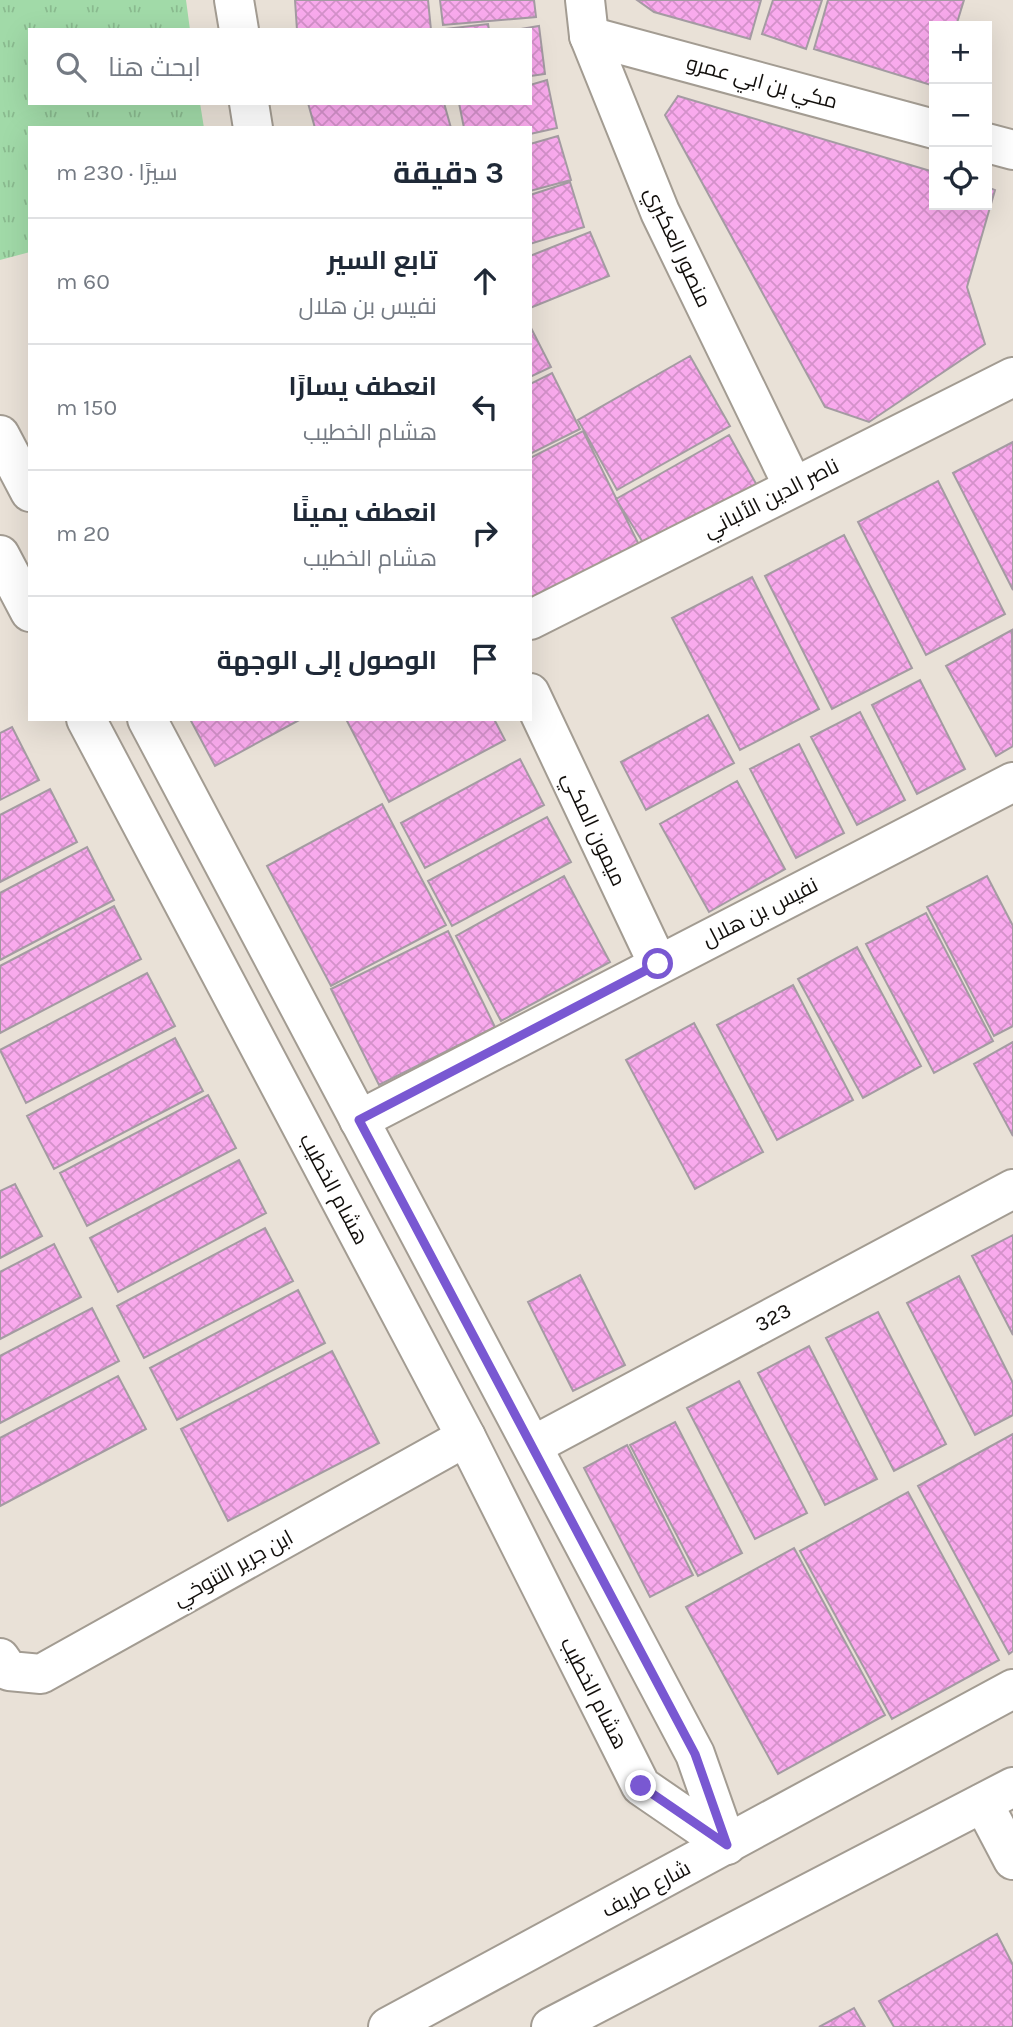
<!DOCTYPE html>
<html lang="ar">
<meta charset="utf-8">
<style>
body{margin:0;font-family:Karla,Cairo,sans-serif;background:#f6f6f7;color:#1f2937;direction:rtl}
.controls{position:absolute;right:21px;top:21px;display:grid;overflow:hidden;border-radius:0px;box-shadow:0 7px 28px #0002}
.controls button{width:63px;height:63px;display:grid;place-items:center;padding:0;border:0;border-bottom:2px solid #e0e1e3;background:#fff;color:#1f2937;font:35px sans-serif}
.stop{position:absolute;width:21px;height:21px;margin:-16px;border:5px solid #7958d2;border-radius:50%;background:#fff}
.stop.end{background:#7958d2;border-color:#fff;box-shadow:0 2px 7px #0008}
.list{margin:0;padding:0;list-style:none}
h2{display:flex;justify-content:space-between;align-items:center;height:91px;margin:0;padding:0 28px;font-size:30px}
h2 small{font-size:23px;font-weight:400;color:#747a83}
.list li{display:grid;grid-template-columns:46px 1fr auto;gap:21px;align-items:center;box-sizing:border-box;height:126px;padding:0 28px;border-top:2px solid #e0e1e3}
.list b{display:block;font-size:26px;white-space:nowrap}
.list p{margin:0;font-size:23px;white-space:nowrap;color:#747a83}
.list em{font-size:23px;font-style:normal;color:#747a83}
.icon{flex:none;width:38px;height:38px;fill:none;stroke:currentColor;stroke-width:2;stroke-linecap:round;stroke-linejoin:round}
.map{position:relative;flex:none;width:1013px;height:2027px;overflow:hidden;direction:ltr}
.search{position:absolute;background:#fff;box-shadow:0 7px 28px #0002;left:28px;top:28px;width:504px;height:77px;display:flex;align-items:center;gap:18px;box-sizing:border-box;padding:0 24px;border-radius:0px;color:#747a83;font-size:26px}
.panel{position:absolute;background:#fff;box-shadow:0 7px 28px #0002;left:28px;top:126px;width:504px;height:595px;border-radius:0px;direction:rtl}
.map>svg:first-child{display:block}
</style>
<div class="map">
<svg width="1013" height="2027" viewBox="0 0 1013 2027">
<defs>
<pattern id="park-tufts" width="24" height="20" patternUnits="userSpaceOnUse" patternTransform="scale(1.75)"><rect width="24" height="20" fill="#a1daa8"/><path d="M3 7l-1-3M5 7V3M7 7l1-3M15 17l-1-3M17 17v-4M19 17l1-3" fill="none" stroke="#8aba8f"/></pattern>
<pattern id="building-cross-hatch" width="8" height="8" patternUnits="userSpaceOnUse" patternTransform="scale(1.75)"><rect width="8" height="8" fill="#f9aaed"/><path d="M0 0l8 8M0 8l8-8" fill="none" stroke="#d491ca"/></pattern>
</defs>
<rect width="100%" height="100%" fill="#e9e1d7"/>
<path fill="url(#park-tufts)" d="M 0,0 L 186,0 L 190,30 L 30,30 L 30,103 L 200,103 L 204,128 L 30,128 L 30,252 L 0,260 Z"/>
<path fill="url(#building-cross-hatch)" stroke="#a49ba2" stroke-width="2" d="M 295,0 L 428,0 L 431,30 L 297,30 Z
M 440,0 L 534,0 L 536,17 L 443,25 Z
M 761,0 L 750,39 L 654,12 L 637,0 Z
M 773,0 L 822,0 L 806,49 L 762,34 Z
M 828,0 L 964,0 L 956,26 L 934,26 L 934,86 L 814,49 Z
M 488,24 L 489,30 L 445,29 Z
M 539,26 L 545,74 L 530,76 L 530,30 L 515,30 Z
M 547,80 L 557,128 L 530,134 L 530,128 L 464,128 L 459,103 L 530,103 L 530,85 Z
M 678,96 L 934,172 L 934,205 L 987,205 L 987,187 L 995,190 L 967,287 L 985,344 L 869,422 L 825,407 L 665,115 Z
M 308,103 L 444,103 L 451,128 L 315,128 Z
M 558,136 L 571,180 L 530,191 L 530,144 Z
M 570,182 L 584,227 L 530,244 L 530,195 Z
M 590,232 L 609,276 L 530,308 L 530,256 Z
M 530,326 L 551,367 L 530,377 Z
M 690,356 L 730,426 L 617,490 L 578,420 Z
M 552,373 L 580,429 L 530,454 L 530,384 Z
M 583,431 L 642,551 L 542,602 L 530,595 L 530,458 Z
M 729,435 L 759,489 L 647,549 L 616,499 Z
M 1013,442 L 1013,590 L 953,473 Z
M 938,481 L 1005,614 L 926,655 L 858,522 Z
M 844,535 L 912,668 L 832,709 L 765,576 Z
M 752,577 L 819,709 L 740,750 L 672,618 Z
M 1012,630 L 1013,746 L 996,756 L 946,666 Z
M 920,680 L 965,769 L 917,794 L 872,705 Z
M 860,712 L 905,800 L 857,825 L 811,737 Z
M 708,715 L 734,763 L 646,810 L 621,762 Z
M 190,719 L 301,719 L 215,766 Z
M 346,719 L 494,719 L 505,740 L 389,802 Z
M 12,727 L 39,780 L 0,800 L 0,733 Z
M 799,744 L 844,833 L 796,858 L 750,769 Z
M 520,759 L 544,805 L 425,868 L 401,823 Z
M 737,781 L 785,869 L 709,912 L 660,824 Z
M 50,789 L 77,842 L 0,882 L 0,815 Z
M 382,804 L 446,925 L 331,986 L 267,866 Z
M 547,817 L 571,862 L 452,926 L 428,881 Z
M 87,847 L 114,900 L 0,960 L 0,893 Z
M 564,876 L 610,962 L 501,1021 L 456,936 Z
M 987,876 L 1013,926 L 1013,1026 L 994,1036 L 927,907 Z
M 114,906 L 141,959 L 0,1033 L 0,966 Z
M 926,913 L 993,1041 L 934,1073 L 866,944 Z
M 448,931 L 495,1027 L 379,1085 L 331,989 Z
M 857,947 L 921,1066 L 863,1098 L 798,979 Z
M 147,973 L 175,1026 L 26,1103 L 0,1050 Z
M 793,985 L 853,1100 L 777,1140 L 717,1025 Z
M 694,1023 L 763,1152 L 695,1189 L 626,1060 Z
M 175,1038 L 203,1091 L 54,1169 L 27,1116 Z
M 1013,1042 L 1013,1136 L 974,1064 Z
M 208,1095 L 236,1148 L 87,1226 L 60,1173 Z
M 239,1160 L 266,1213 L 118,1292 L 90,1238 Z
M 15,1184 L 42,1236 L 0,1258 L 0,1191 Z
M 265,1228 L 293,1281 L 144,1358 L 117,1306 Z
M 1013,1235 L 1013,1335 L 972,1256 Z
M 54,1244 L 81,1297 L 0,1339 L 0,1272 Z
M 580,1275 L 625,1365 L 573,1391 L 528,1302 Z
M 959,1276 L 1013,1383 L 1013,1415 L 975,1435 L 907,1303 Z
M 298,1290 L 325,1343 L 177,1420 L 150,1368 Z
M 92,1308 L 119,1361 L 0,1423 L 0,1356 Z
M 878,1312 L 946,1444 L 894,1471 L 826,1338 Z
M 809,1346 L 877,1479 L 825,1505 L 758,1373 Z
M 332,1351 L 379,1443 L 228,1521 L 181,1429 Z
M 118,1376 L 146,1429 L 0,1506 L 0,1438 Z
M 739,1381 L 807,1513 L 755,1539 L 687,1408 Z
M 675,1422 L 742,1553 L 698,1576 L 630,1445 Z
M 1013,1434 L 1013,1651 L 1009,1654 L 918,1486 Z
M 627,1445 L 693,1575 L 650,1597 L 584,1468 Z
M 908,1492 L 999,1660 L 892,1719 L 800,1551 Z
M 794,1548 L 885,1715 L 778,1774 L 686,1607 Z
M 997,1934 L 1013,1965 L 1013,2027 L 894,2027 L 879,2001 Z
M 854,2008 L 865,2027 L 819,2027 Z"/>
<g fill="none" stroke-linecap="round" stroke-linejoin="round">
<g stroke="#a39c92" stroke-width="42">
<g id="minor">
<path d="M 234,0 L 239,30"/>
<path d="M 585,0 L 589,36 L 660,212 L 793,486"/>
<path d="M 589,36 L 934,129"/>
<path d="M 249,103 L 253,128"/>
<path d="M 987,143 L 1013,150"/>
<path d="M 0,435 L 30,492"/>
<path d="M 0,555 L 30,612"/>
<path d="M 530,620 L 1013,377"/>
<path d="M 530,693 L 658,964"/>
<path d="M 86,719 L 466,1437 L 641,1786 L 727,1845 L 695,1754 L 147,719"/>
<path d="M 359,1120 L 1013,782"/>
<path id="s1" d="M 534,1445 L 1013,1189"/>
<path d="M 0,1658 L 9,1671 L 41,1674 L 466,1437"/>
<path d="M 983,1803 L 1013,1860"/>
<path d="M 388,2027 L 1013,1689"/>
<path d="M 551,2027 L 1013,1787"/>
</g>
</g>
<use href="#minor" stroke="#fff" stroke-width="38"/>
</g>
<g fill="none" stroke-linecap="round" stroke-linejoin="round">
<path stroke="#7958d2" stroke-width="9" d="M 641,1786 L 727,1845 L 695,1754 L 359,1120 L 658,964"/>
</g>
<g text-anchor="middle" stroke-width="5" stroke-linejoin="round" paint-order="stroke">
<g font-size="21" fill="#120f0c" stroke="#fff">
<text transform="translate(762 82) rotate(15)" y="7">مكي بن ابي عمرو</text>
<text transform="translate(678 247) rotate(65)" y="7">منصور العكبري</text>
<text transform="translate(771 498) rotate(-27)" y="7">ناصر الدين الألباني</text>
<text transform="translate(594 829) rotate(65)" y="7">ميمون المكي</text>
<text transform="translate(760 912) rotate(-27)" y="7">نفيس بن هلال</text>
<text transform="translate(334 1189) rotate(62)" y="7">هشام الخطيب</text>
<text dy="7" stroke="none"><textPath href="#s1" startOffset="271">323</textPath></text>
<text transform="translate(233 1568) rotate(-29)" y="7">ابن جرير التنوخي</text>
<text transform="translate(594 1693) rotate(63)" y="7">هشام الخطيب</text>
<text transform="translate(646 1889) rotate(-28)" y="7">شارع طريف</text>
</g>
</g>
</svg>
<div class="controls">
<button>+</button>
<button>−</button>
<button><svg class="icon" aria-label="locate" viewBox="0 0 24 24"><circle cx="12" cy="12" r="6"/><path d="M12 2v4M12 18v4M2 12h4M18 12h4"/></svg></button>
</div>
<div class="stop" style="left:658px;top:964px"></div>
<div class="stop end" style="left:641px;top:1786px"></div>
<div class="search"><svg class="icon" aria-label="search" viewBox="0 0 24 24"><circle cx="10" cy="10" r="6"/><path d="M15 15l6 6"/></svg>ابحث هنا</div>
<section class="panel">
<h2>3 دقيقة<small>سيرًا · 230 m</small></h2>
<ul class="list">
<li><svg class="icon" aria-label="ahead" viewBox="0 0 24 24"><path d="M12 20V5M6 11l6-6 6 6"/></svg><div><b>تابع السير</b><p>نفيس بن هلال</p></div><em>60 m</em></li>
<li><svg class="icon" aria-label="left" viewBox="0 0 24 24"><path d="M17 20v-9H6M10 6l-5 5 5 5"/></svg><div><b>انعطف يسارًا</b><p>هشام الخطيب</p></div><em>150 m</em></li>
<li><svg class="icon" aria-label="right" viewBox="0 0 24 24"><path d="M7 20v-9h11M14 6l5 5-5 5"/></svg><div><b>انعطف يمينًا</b><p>هشام الخطيب</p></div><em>20 m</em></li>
<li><svg class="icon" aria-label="arrive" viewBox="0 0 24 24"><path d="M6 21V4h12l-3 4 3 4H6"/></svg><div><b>الوصول إلى الوجهة</b></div></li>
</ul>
</section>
</div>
